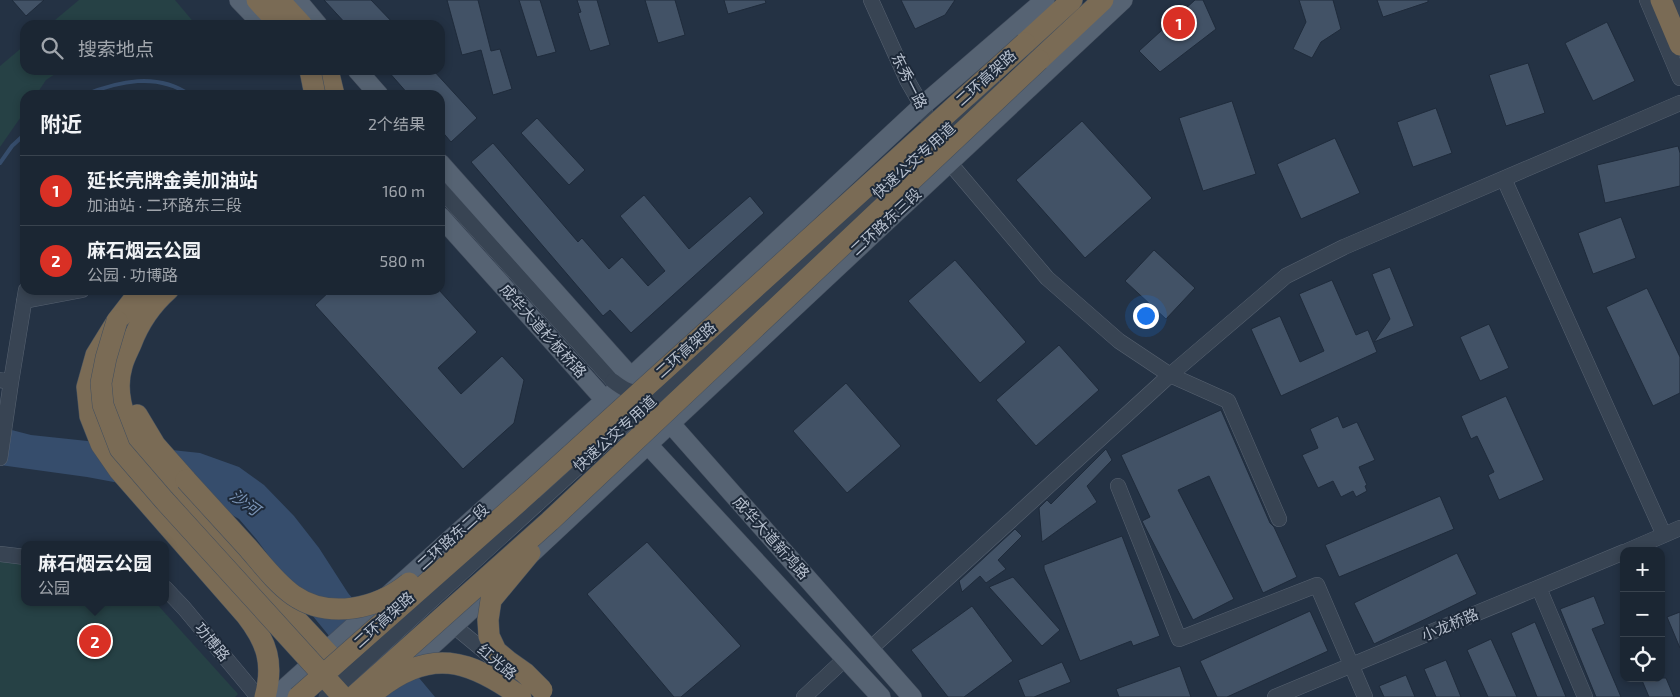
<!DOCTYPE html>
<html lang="zh">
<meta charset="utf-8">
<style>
body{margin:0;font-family:"Exo 2","Noto Sans SC",sans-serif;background:#28323f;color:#f1f3f6}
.controls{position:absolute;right:15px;bottom:15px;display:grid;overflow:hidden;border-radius:10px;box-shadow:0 2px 8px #0003}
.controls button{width:45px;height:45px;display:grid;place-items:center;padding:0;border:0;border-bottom:1px solid #39434e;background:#1b2633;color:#f1f3f6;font:25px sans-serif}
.you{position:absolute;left:1145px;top:315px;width:18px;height:18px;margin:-12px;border:4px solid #fff;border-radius:50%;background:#1a73e8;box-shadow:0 0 0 8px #1a73e833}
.badge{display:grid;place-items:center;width:32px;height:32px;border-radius:50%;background:#d93025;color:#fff;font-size:16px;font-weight:700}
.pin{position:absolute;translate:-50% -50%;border:2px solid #fff;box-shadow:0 1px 5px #0006}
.popup{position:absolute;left:21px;top:541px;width:148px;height:65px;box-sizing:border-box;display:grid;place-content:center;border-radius:10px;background:#1b2633;filter:drop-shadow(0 1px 4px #0005);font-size:16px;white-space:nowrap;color:#a0a5ac}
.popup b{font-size:19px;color:#f1f3f6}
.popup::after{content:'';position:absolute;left:50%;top:100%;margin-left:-10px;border:10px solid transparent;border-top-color:#1b2633}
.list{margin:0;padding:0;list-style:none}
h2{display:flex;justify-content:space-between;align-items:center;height:65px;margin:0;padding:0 20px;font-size:21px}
h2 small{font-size:16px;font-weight:400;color:#a0a5ac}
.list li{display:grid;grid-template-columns:32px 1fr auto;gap:15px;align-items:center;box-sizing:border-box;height:70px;padding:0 20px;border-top:1px solid #39434e}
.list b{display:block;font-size:19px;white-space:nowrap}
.list p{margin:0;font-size:16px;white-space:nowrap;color:#a0a5ac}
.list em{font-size:16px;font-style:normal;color:#a0a5ac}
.icon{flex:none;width:28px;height:28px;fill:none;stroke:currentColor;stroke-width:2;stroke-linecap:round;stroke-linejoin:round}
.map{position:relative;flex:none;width:1680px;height:697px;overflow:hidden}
.search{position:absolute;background:#1b2633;box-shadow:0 2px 8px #0003;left:20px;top:20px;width:425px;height:55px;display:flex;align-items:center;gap:12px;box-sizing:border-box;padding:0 18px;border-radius:15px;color:#a0a5ac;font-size:19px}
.panel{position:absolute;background:#1b2633;box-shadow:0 2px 8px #0003;left:20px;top:90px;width:425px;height:205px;border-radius:15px}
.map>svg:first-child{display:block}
</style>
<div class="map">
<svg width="1680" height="697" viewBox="0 0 1680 697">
<rect width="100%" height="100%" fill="#243244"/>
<path fill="#264145" d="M 79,0 L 175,0 L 196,25 L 49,25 Z
M 25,45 L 25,70 L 61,70 L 46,80 L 36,95 L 25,95 L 25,111 L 0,147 L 0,66 Z
M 0,561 L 25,565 L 25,602 L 155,602 L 238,694 L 235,697 L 0,697 Z"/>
<path fill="#364d6c" d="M 0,427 L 31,435 L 200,453 L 239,467 L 264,485 L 294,516 L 319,548 L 348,593 L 435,697 L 381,697 L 352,664 L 312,615 L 257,540 L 239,519 L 222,509 L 146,488 L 87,477 L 0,465 Z"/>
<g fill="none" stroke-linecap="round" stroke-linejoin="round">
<path stroke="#364d6c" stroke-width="4" d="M 84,95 C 119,81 157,72 190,95
M 0,163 L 12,146 L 25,134"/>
</g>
<path fill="#425266" stroke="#1f2b3b" d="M 12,0 L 44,0 L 26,16 Z
M 324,0 L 371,0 L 395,25 L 347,25 Z
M 447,0 L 478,0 L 491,51 L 500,49 L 512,89 L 493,95 L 481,50 L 462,55 Z
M 519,0 L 540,0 L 556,52 L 537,57 Z
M 577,0 L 597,0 L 610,45 L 590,51 L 578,13 L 581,12 Z
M 645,0 L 675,0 L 685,35 L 658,43 Z
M 724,0 L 765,0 L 766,3 L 728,14 Z
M 901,0 L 955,0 L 945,15 L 915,29 Z
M 1195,0 L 1203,0 L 1216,29 L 1160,72 L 1139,51 Z
M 1299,0 L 1333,0 L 1341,29 L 1321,42 L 1312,58 L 1293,49 L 1306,22 Z
M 1377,0 L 1428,0 L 1428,2 L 1383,17 Z
M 1607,22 L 1635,81 L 1593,101 L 1565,43 Z
M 1528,63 L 1545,113 L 1506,126 L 1489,75 Z
M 387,70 L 433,70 L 477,118 L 451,142 L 440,129 L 440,95 L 409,95 Z
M 1232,101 L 1256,174 L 1203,191 L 1179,118 Z
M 1436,108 L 1452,153 L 1413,167 L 1397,122 Z
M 537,118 L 585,170 L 569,185 L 521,133 Z
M 1082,121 L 1152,198 L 1085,258 L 1016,180 Z
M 1335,138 L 1360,193 L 1301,219 L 1277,164 Z
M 493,143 L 578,242 L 582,238 L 609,269 L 622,257 L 648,286 L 665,271 L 620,216 L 644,195 L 689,249 L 750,196 L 764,213 L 631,333 L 610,310 L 603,316 L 471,162 Z
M 1678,146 L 1680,153 L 1680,186 L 1605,203 L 1597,165 Z
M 1621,217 L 1636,258 L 1593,274 L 1578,233 Z
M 1154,250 L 1195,288 L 1166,319 L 1125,281 Z
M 955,260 L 1026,342 L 980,383 L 908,301 Z
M 1390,267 L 1414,326 L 1374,342 L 1390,319 L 1372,274 Z
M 1332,280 L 1356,335 L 1368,330 L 1377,352 L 1281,396 L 1251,329 L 1280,316 L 1300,362 L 1324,351 L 1299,294 Z
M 1647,288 L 1680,357 L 1680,393 L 1653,406 L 1606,307 Z
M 331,290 L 439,290 L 477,332 L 438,368 L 461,394 L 502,356 L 524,380 L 514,423 L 463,469 L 315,305 Z
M 1489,324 L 1509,368 L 1480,381 L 1460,337 Z
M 1059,345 L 1099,390 L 1036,446 L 996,400 Z
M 846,383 L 901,446 L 847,493 L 793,431 Z
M 1506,396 L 1544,480 L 1499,500 L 1488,475 L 1494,472 L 1477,436 L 1471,439 L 1461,416 Z
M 1221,410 L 1270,523 L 1274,527 L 1297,577 L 1263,593 L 1209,476 L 1178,490 L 1234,599 L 1193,620 L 1142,521 L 1150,517 L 1121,455 Z
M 1338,416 L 1343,428 L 1357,422 L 1375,460 L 1359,467 L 1367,485 L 1365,486 L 1367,491 L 1356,497 L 1353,491 L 1341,497 L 1333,481 L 1318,488 L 1302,455 L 1318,448 L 1310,429 Z
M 1106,449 L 1112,460 L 1087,486 L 1097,502 L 1042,542 L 1039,508 L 1047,500 L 1051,504 Z
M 1440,496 L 1454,529 L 1339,577 L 1325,545 Z
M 1015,529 L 1022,536 L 998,560 L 1006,569 L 986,583 L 980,576 L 962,592 L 959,581 Z
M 1122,536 L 1160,636 L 1133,646 L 1131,641 L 1080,661 L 1044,569 L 1044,565 Z
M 647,542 L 741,646 L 681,697 L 674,697 L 587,594 Z
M 1457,553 L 1477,594 L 1374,644 L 1354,603 Z
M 1013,577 L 1060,630 L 1042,646 L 989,587 Z
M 1594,596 L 1605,624 L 1592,629 L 1621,697 L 1596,697 L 1560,609 Z
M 972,606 L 1013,661 L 964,697 L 948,697 L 911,650 Z
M 1310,611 L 1328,651 L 1227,697 L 1217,697 L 1200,661 Z
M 1680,612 L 1680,648 L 1667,617 Z
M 1535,622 L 1566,697 L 1537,697 L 1511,633 Z
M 1491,639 L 1517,697 L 1488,697 L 1467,650 Z
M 1446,660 L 1461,697 L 1436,697 L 1424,669 Z
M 1062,662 L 1071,682 L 1034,697 L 1025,697 L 1018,680 Z
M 1180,666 L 1191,697 L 1119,697 L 1116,689 Z
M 1406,675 L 1415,697 L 1384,697 L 1379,686 Z
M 1641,678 L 1666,678 L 1674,697 L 1649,697 Z"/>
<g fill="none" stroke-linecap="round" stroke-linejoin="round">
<g stroke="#576271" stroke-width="16">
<path id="minor" d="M 871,0 L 907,80 L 922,106 L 949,162 L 1047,278 L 1119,341 L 1170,375 L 1228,401 L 1279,519
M 1647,0 L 1680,78
M 1674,0 L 1680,15
M 970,110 L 992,83
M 1504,179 L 1664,535
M 440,189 L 613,381
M 24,301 L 82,290
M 0,380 L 11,382 L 0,458
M 11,382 L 26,290
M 1118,486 L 1179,639 L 1317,585 L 1365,697
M 536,505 L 621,428
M 1627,551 L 1680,528
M 0,554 L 25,557
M 165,588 L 184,608 L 258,697
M 1539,588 L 1585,697
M 454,626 L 500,664
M 870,649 L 1170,375 L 1286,276 L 1344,247 L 1680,103
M 804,697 L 846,658
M 1275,697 L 1624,552"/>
</g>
<g stroke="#424d5d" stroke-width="20">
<path id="major" d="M 239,0 L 263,25
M 297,0 L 318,25
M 357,70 L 379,95
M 440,163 L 639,386
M 440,216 L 613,409
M 663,415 L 912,697
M 639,435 L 881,697
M 520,564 L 1123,0
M 404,671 L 498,585
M 275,697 L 631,377 L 922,106 L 1045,0"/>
</g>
<g stroke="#434f5e" stroke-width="22">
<path id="highway" d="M 257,0 L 280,25
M 279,0 L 302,25
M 1661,0 L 1680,45
M 1025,43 L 1072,0
M 1039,60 L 1103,0
M 328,70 L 334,95
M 141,290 L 117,321 L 96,355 L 87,387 L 90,416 L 101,444 L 119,470 L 246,615 C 267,642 274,663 265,697
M 168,290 C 151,305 139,323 131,344 C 128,351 124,358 122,366 C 112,399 129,433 147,460 L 348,675
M 137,415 L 155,445 L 186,480"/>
</g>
<use href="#minor" stroke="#384453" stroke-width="15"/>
<use href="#major" stroke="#566373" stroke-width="19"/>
<use href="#highway" stroke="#7a6b55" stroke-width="21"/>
<g stroke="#576271" stroke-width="16" stroke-linecap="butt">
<path id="minor-bridge" d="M 613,381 C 623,389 632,394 646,393
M 621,428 L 970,110
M 326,697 L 536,505"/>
</g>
<g stroke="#434f5e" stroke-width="22" stroke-linecap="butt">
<path id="highway-bridge" d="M 310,70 L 315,95
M 117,321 L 106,358 L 101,383 L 103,405 L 120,449 L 164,500 L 343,697
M 186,480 C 207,503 227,525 248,548 C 262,564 275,582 293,595 C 329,620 377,609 409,583
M 530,553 L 491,600 L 488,620 L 489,636 L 496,651 L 508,661 L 525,673 L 542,690
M 376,691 C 430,647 469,659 521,697
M 298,697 L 522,499 L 1025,43
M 353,697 L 550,521 L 1039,60"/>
</g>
<use href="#minor-bridge" stroke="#384453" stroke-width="15"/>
<use href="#highway-bridge" stroke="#7a6b55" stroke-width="21"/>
</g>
<g text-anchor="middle" stroke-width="4" stroke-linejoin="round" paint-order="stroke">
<g font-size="15" fill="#b6bfcd" stroke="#1d2939">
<text transform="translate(986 78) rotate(-42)" y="5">二环高架路</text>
<text transform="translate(909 81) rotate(63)" y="5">东秀一路</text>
<text transform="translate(914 161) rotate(-42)" y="5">快速公交专用道</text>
<text transform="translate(886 222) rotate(-43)" y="5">二环路东三段</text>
<text transform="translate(543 331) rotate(48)" y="5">成华大道杉板桥路</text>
<text transform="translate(686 350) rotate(-42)" y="5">二环高架路</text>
<text transform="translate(615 434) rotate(-42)" y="5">快速公交专用道</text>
<text transform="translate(453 537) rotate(-42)" y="5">二环路东二段</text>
<text transform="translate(771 538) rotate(48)" y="5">成华大道新鸿路</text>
<text transform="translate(384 620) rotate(-42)" y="5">二环高架路</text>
<text transform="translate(1450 625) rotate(-23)" y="5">小龙桥路</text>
<text transform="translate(212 642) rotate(50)" y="5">功博路</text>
<text transform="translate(497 662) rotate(40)" y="5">红光路</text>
</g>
<g font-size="16" font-style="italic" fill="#7b95b7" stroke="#1d2939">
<text transform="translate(245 502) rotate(35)" y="6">沙河</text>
</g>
</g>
</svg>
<div class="controls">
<button>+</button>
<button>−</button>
<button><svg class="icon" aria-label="locate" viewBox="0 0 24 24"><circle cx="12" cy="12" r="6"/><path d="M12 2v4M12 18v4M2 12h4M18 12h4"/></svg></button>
</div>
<div class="you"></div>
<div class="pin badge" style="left:1179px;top:23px">1</div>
<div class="pin badge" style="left:95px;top:641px">2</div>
<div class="popup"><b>麻石烟云公园</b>公园</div>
<div class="search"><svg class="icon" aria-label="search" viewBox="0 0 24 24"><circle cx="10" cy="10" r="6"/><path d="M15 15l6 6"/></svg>搜索地点</div>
<section class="panel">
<h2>附近<small>2个结果</small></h2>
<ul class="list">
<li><span class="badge">1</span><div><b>延长壳牌金美加油站</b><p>加油站 · 二环路东三段</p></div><em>160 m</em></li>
<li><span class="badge">2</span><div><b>麻石烟云公园</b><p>公园 · 功博路</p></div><em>580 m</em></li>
</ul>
</section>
</div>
